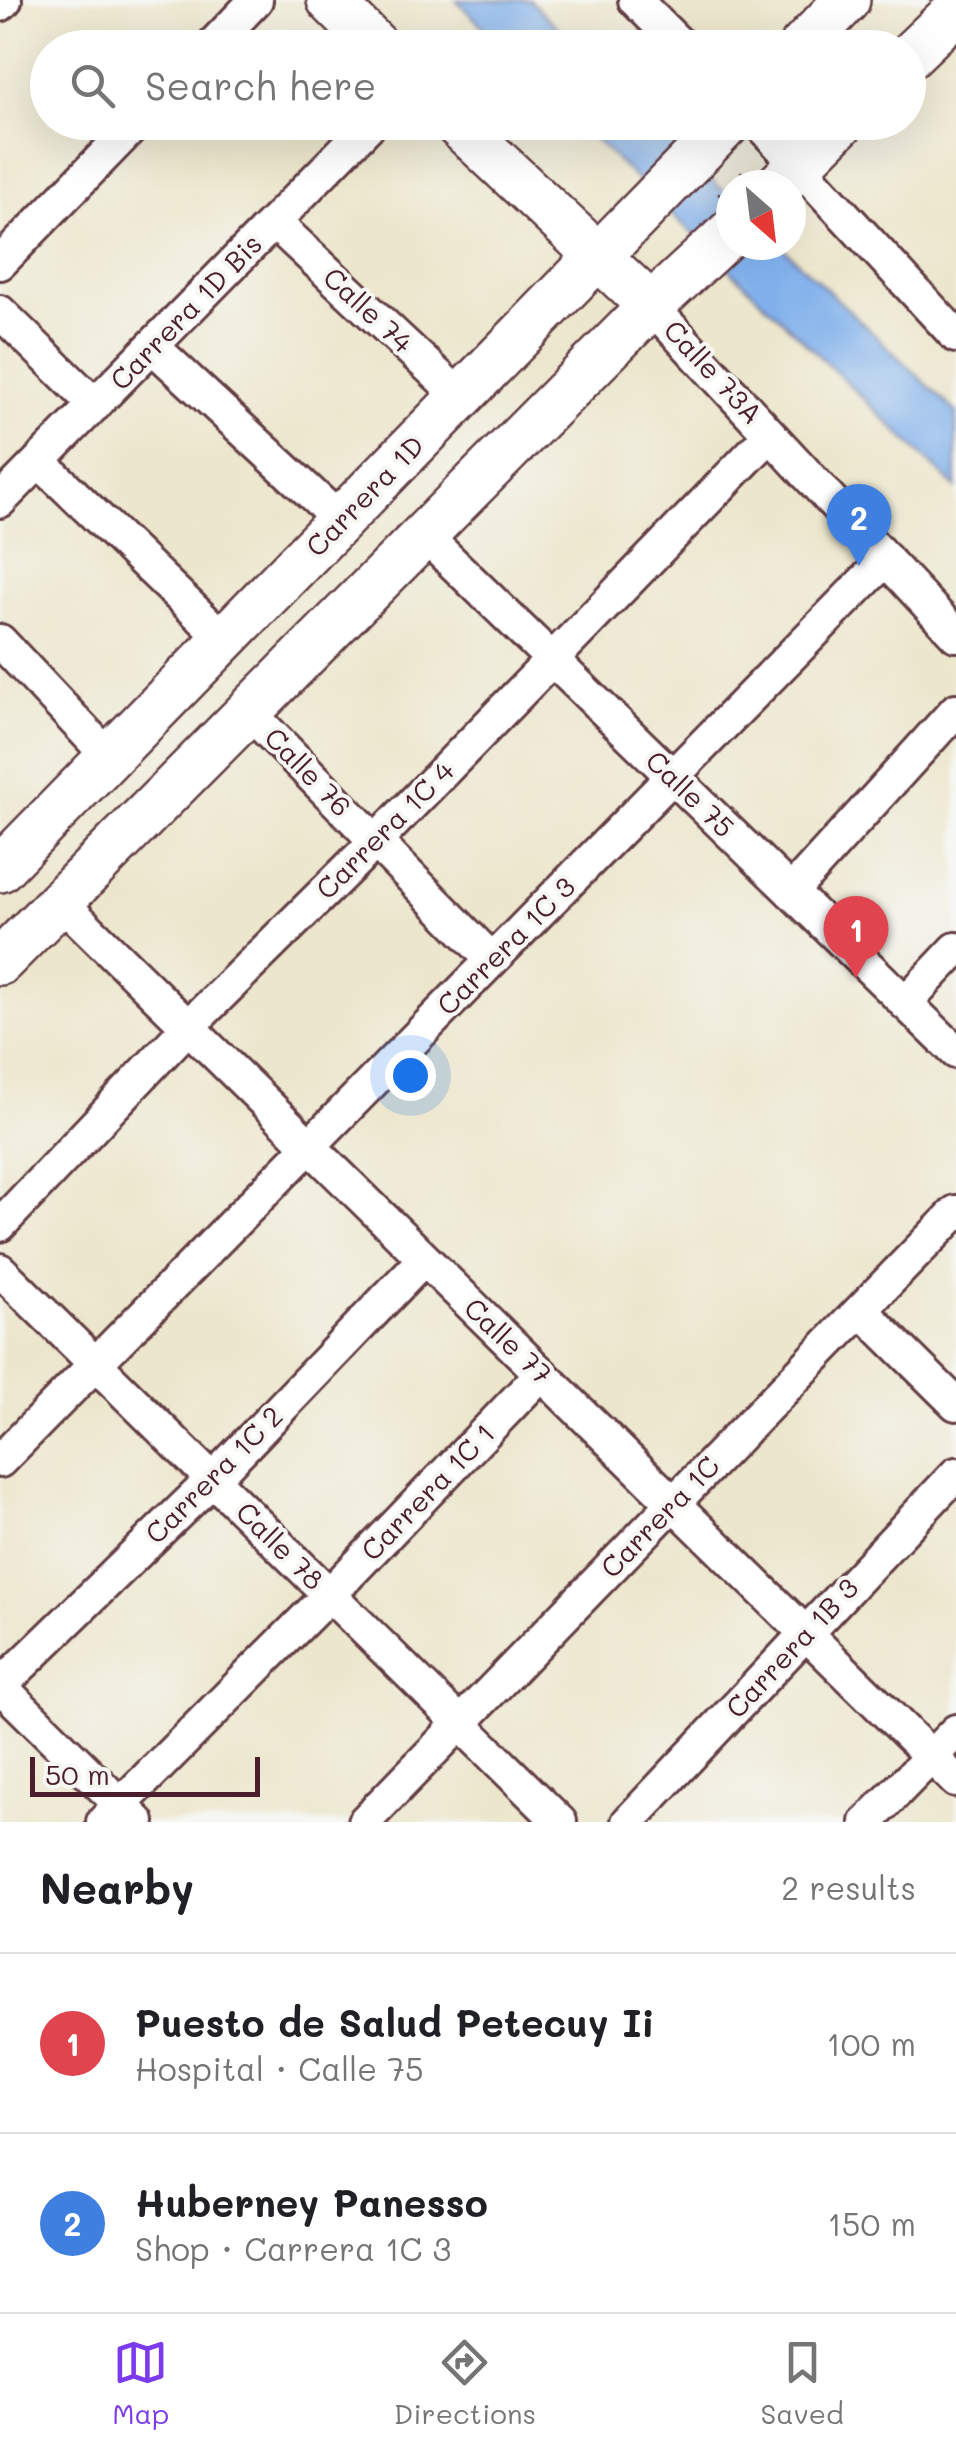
<!DOCTYPE html>
<meta charset="utf-8">
<style>
body{margin:0;font-family:Mali,sans-serif;background:#f6f6f6;color:#202124}
.compass{position:absolute;left:716px;top:170px;width:90px;height:90px;border-radius:50%;background:#fff;box-shadow:0 10px 40px #0002;rotate:152deg}
.scale{position:absolute;left:30px;bottom:25px;width:230px;box-sizing:border-box;padding-left:10px;border:5px solid #4a1f2b;border-top:0;font-size:28px;line-height:35px;white-space:nowrap;color:#4a1f2b;-webkit-text-stroke:8px #f6f6f2;paint-order:stroke}
.you{position:absolute;left:410px;top:1075px;width:35px;height:35px;margin:-25px;border:8px solid #fff;border-radius:50%;background:#1a73e8;box-shadow:0 0 0 15px #1a73e833}
.badge{display:grid;place-items:center;width:65px;height:65px;border-radius:50%;background:#7c3aed;color:#fff;font-size:32px;font-weight:700}
.pin{position:absolute;translate:-50% -82px;filter:drop-shadow(0 2px 5px #0008)}
.pin::after{content:'';position:absolute;top:52px;width:35px;height:30px;background:inherit;clip-path:polygon(0 0,100% 0,50% 100%)}
.list{margin:0;padding:0;list-style:none}
h2{display:flex;justify-content:space-between;align-items:center;height:130px;margin:0;padding:0 40px;font-size:42px}
h2 small{font-size:32px;font-weight:400;color:#757577}
.list li{display:grid;grid-template-columns:65px 1fr auto;gap:30px;align-items:center;box-sizing:border-box;height:180px;padding:0 40px;border-top:2px solid #e0e0e0}
.list b{display:block;font-size:38px;white-space:nowrap}
.list p{margin:0;font-size:32px;white-space:nowrap;color:#757577}
.list em{font-size:32px;font-style:normal;color:#757577}
.icon{flex:none;width:55px;height:55px;fill:none;stroke:currentColor;stroke-width:2;stroke-linecap:round;stroke-linejoin:round}
.map{position:relative;flex:none;width:956px;height:1822px;overflow:hidden}
.search{position:absolute;background:#fff;box-shadow:0 10px 40px #0002;left:30px;right:30px;top:30px;height:110px;display:flex;align-items:center;gap:25px;box-sizing:border-box;padding:0 35px;border-radius:55px;color:#757577;font-size:38px}
.sheet{height:490px;background:#fff}
nav{display:flex;justify-content:space-around;align-items:center;box-sizing:border-box;height:140px;border-top:2px solid #e0e0e0;background:#fff;font-size:28px;color:#757577}
nav a{display:grid;justify-items:center;gap:5px}
nav .on{color:#7c3aed}
.map>svg:first-child{display:block}
</style>
<div class="map">
<svg width="956" height="1822" viewBox="0 0 956 1822">
<rect width="100%" height="100%" fill="#f6f6f2"/>
<filter id="ink" filterUnits="userSpaceOnUse"><feTurbulence type="fractalNoise" baseFrequency=".01" numOctaves="2"/><feDisplacementMap in="SourceGraphic" scale="20" xChannelSelector="R" yChannelSelector="G"/><feConvolveMatrix kernelMatrix="1 2 1 2 8 2 1 2 1" color-interpolation-filters="sRGB"/></filter>
<filter id="wash" filterUnits="userSpaceOnUse"><feTurbulence type="fractalNoise" baseFrequency=".0048" numOctaves="4" result="noise"/><feDisplacementMap in="SourceGraphic" scale="40" xChannelSelector="R" yChannelSelector="G"/><feGaussianBlur stdDeviation="2.25" result="paint"/><feColorMatrix in="noise" values="0 0 0 0 0 0 0 0 0 0 0 0 0 0 0 0 0 1.4 0 .05"/><feComposite in="paint" operator="in"/></filter>
<g filter="url(#wash)">
<rect width="100%" height="100%" fill="#ece6cc"/>
<path fill="#80b0eb" stroke="#65688b" stroke-width="2.5" d="M 456,0 L 530,0 L 577,47 L 503,47 Z
M 578,123 L 653,123 L 731,198 L 731,245 L 780,245 L 956,412 L 956,488 Z"/>
</g>
<g filter="url(#ink)">
<g fill="none" stroke-linecap="round" stroke-linejoin="round">
<g stroke="#623d43" stroke-width="38">
<path id="street" d="M 635,0 L 683,48
M 0,5 L 5,0
M 210,48 L 256,0
M 758,122 L 956,336
M 274,222 L 462,398
M 0,263 L 137,122
M 651,306 L 956,635
M 0,312 L 95,405
M 152,346 L 341,521
M 39,461 L 225,640
M 0,501 L 372,122
M 424,535 L 956,1052
M 0,641 L 109,757
M 249,712 L 492,960
M 791,892 L 956,710
M 60,901 L 956,1781
M 905,1003 L 956,949
M 0,1225 L 188,1027 L 376,841 L 770,435
M 0,1270 L 560,1822
M 861,1310 L 956,1404
M 0,1461 L 886,559
M 0,1686 L 212,1480 L 424,1259
M 0,1686 L 138,1822
M 103,1822 L 329,1595 L 541,1374
M 364,1822 L 956,1212
M 628,1822 L 956,1474
M 867,1822 L 956,1731"/>
</g>
<g stroke="#623d43" stroke-width="50">
<path id="secondary" d="M 330,0 L 378,48
M 801,48 L 847,0
M 908,57 L 956,11
M 455,122 L 651,306
M 779,185 L 842,122
M 0,869 L 729,122
M 0,962 L 651,306 L 731,232"/>
</g>
<path stroke="#623d43" stroke-width="5" stroke-dasharray="2.5 8" stroke-linecap="butt" d="M 719,196 L 743,172"/>
<use href="#street" stroke="#fff" stroke-width="32"/>
<use href="#secondary" stroke="#fff" stroke-width="45"/>
</g>
</g>
<g text-anchor="middle" stroke-width="8" stroke-linejoin="round" paint-order="stroke">
<g font-size="28" fill="#4a1f2b" stroke="#f6f6f2">
<text transform="translate(368 310) rotate(43)" y="10">Calle 74</text>
<text transform="translate(186 312) rotate(-46)" y="10">Carrera 1D Bis</text>
<text transform="translate(713 372) rotate(47)" y="10">Calle 73A</text>
<text transform="translate(365 496) rotate(-46)" y="10">Carrera 1D</text>
<text transform="translate(308 772) rotate(46)" y="10">Calle 76</text>
<text transform="translate(690 794) rotate(44)" y="10">Calle 75</text>
<text transform="translate(385 830) rotate(-45)" y="10">Carrera 1C 4</text>
<text transform="translate(506 946) rotate(-45)" y="10">Carrera 1C 3</text>
<text transform="translate(508 1341) rotate(44)" y="10">Calle 77</text>
<text transform="translate(214 1475) rotate(-45)" y="10">Carrera 1C 2</text>
<text transform="translate(428 1492) rotate(-46)" y="10">Carrera 1C 1</text>
<text transform="translate(660 1517) rotate(-46)" y="10">Carrera 1C</text>
<text transform="translate(280 1546) rotate(45)" y="10">Calle 78</text>
<text transform="translate(792 1648) rotate(-47)" y="10">Carrera 1B 3</text>
</g>
</g>
</svg>
<svg class="compass" viewBox="-18 -18 36 36"><path d="M0-13l5 13h-10z" fill="#e53935"/><path d="M0 13l5-13h-10z" fill="#757577"/></svg>
<div class="scale">50 m</div>
<div class="you"></div>
<div class="pin badge" style="left:856px;top:978px;background:#e0444e">1</div>
<div class="pin badge" style="left:859px;top:566px;background:#3f7fe0">2</div>
<div class="search"><svg class="icon" aria-label="search" viewBox="0 0 24 24"><circle cx="10" cy="10" r="6"/><path d="M15 15l6 6"/></svg>Search here</div>
</div>
<section class="sheet">
<h2>Nearby<small>2 results</small></h2>
<ul class="list">
<li><span class="badge" style="background:#e0444e">1</span><div><b>Puesto de Salud Petecuy Ii</b><p>Hospital · Calle 75</p></div><em>100 m</em></li>
<li><span class="badge" style="background:#3f7fe0">2</span><div><b>Huberney Panesso</b><p>Shop · Carrera 1C 3</p></div><em>150 m</em></li>
</ul>
</section>
<nav>
<a class="on"><svg class="icon" aria-label="map" viewBox="0 0 24 24"><path d="M3 6l6-2 6 2 6-2v14l-6 2-6-2-6 2zM9 4v14M15 6v14"/></svg>Map</a>
<a><svg class="icon" aria-label="directions" viewBox="0 0 24 24"><path d="M12 3l9 9-9 9-9-9zM9 14v-3h6M13 9l2 2-2 2"/></svg>Directions</a>
<a><svg class="icon" aria-label="saved" viewBox="0 0 24 24"><path d="M7 4h10v16l-5-4-5 4z"/></svg>Saved</a>
</nav>
